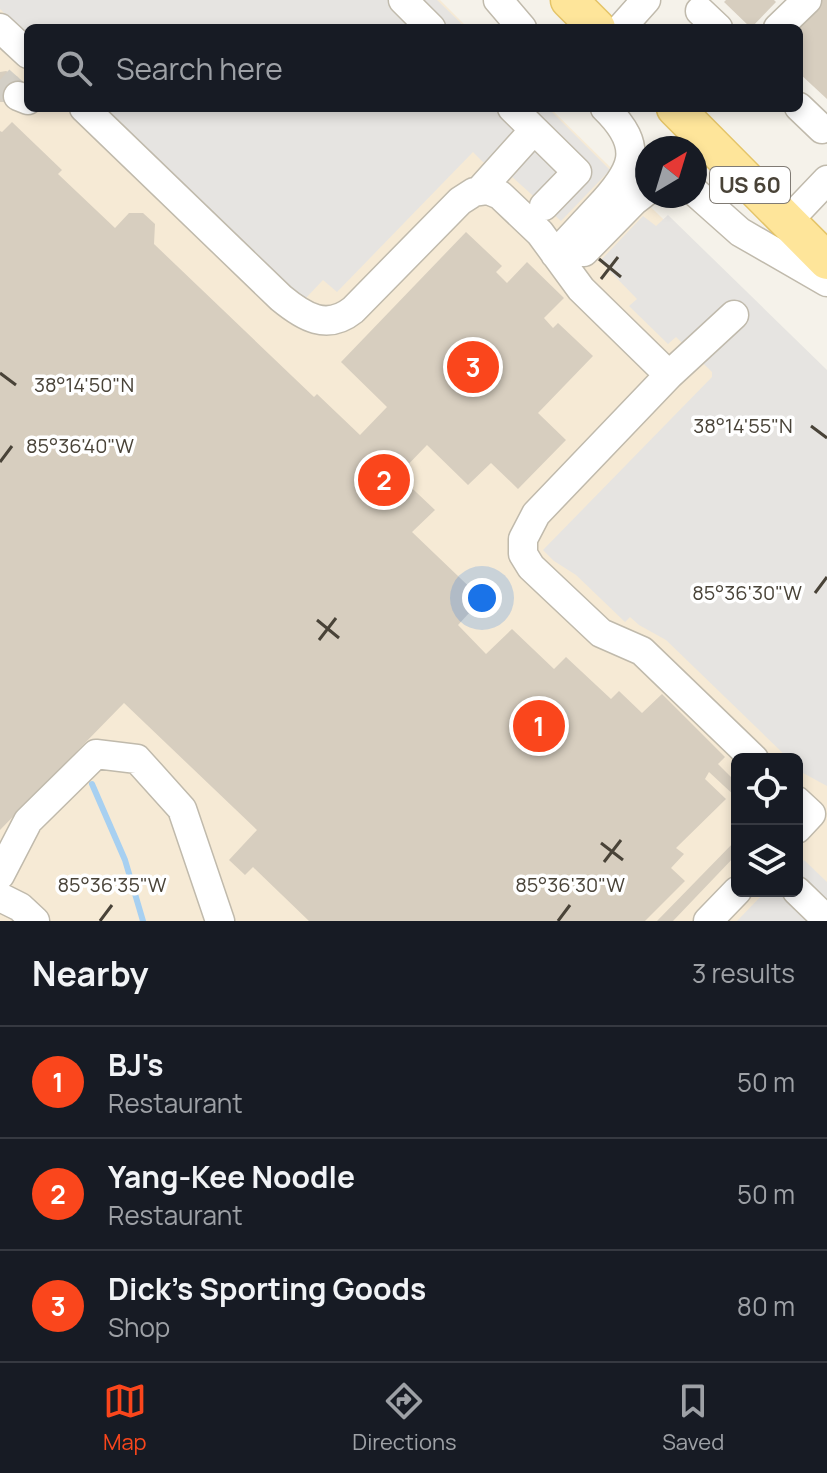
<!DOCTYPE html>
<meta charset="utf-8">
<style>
body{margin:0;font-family:Manrope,sans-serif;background:#242831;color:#f1f3f6}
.controls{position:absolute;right:24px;bottom:24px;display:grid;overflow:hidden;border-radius:12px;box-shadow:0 4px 12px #0003}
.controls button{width:72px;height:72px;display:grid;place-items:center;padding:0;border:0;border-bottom:2px solid #363941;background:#171b24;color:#f1f3f6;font:40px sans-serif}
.compass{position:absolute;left:635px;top:136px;width:72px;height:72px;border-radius:50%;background:#171b24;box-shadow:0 4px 12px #0003;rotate:38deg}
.you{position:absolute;left:482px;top:598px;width:28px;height:28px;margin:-20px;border:6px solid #fff;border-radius:50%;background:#1a73e8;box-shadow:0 0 0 12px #1a73e833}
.badge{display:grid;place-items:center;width:52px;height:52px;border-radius:50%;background:#fa461c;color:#fff;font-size:26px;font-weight:700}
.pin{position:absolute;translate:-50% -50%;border:4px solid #fff;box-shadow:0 2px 8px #0006}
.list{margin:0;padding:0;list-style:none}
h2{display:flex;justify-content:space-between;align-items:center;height:104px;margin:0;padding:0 32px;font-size:34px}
h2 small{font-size:26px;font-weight:400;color:#9ea1a6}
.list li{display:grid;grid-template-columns:52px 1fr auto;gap:24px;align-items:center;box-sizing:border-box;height:112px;padding:0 32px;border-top:2px solid #363941}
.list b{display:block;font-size:30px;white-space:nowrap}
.list p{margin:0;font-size:26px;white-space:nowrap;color:#9ea1a6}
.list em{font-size:26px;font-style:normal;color:#9ea1a6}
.icon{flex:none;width:44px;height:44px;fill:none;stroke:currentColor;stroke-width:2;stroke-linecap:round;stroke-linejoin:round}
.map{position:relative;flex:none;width:827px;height:921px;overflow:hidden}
.search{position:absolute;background:#171b24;box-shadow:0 4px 12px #0003;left:24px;right:24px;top:24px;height:88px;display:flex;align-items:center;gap:20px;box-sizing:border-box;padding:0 28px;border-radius:12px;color:#9ea1a6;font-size:30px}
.sheet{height:440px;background:#171b24}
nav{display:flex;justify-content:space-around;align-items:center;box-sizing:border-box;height:112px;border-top:2px solid #363941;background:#171b24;font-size:22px;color:#9ea1a6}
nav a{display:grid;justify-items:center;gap:4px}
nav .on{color:#fa461c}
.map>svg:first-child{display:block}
</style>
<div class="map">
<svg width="827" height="921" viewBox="0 0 827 921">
<rect width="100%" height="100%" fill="#f5f2ea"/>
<path fill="#f6ead5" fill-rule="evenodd" d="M 0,0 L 440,0 L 468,28 L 28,28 L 28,108 L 550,108 L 827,380 L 827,921 L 0,921 ZM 737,759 L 797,759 L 797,891 L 737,891 Z"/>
<path fill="#e6e4e1" d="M 0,0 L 437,0 L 466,28 L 28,28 L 28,37 L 0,9 Z
M 101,108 L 548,108 L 610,170 L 561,221 L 510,175 L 483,162 L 473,152 L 337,292 L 323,280 L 304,300 Z
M 668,215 L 827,370 L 827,786 L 803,773 L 797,767 L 797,759 L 789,759 L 666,640 L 639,625 L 630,617 L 625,622 L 576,575 L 554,561 L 543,550 L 712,377 L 712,372 L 676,337 L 668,344 L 629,306 L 637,299 L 600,261 L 643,216 L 656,226 Z
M 804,860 L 827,882 L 827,921 L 737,921 L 766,891 L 797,891 L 797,867 Z"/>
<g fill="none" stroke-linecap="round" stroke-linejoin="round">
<path stroke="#a7d0f1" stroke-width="6" d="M 92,784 L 125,860 L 143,921"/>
</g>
<path fill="#d7cebf" d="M 726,0 L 774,0 L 776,2 L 751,28 L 724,2 Z
M 820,0 L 827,0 L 827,99 L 799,73 L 799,28 L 793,28 Z
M 6,71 L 18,77 L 21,84 L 11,102 L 0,102 L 0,72 Z
M 12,122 L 62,170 L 58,174 L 115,228 L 129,213 L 143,213 L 155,224 L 154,244 L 314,397 L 317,394 L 360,435 L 387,407 L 341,362 L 466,232 L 502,266 L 496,272 L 507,283 L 527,262 L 564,298 L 544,318 L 553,328 L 558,323 L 593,356 L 538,413 L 566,440 L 518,489 L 491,463 L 468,485 L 427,445 L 398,475 L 435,510 L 412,532 L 482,599 L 458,625 L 486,654 L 512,629 L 554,669 L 566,657 L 611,699 L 619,691 L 642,713 L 662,694 L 725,757 L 718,764 L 737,783 L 737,798 L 709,772 L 705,779 L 726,799 L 676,848 L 684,854 L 671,868 L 685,881 L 645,921 L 309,921 L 253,867 L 245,875 L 229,860 L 257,830 L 124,703 L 0,830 L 0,131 L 2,132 Z
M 737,839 L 737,854 L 673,921 L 657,921 Z"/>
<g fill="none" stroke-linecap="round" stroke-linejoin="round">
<path stroke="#d3cfc6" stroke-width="28" stroke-dasharray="28 14" stroke-linecap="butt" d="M 0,80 L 18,96"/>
<g stroke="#c0baac" stroke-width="31">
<path id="minor" d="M 403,0 L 431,28
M 498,0 L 522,28
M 700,11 L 718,28
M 0,28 L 28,54
M 621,28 L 646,0
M 778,28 L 807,0
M 18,96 L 28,100
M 799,107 L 822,129
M 84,108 L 281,298 C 304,317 327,331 353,310 L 460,201 L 474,192 L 488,190 L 500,195 L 540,233 L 581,289 L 669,375 L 536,514 L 523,539 L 523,554 L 531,567 L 601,633 L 642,651 L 754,759
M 512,108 L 577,172 L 544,206
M 480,190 L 534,130
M 695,192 L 740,232 L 827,282
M 787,222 L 827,180
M 584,252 L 634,201 L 647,191
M 555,254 C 570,239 584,223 598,208 C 633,171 646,148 605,108
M 669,375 L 734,315
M 797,801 L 811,814 L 797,829
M 0,875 L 28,821 L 96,754 L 137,759 L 182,809 L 220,921
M 797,891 L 827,920
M 0,897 L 20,907 L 35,921
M 708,921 L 737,891"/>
</g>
<g stroke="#e4c468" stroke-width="39">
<path id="major" d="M 569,0 L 597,28
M 675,108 L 827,261"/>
</g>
<use href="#minor" stroke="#fff" stroke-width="28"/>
<use href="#major" stroke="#fee59a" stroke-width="36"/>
</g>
<path fill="none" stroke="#494338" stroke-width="3" d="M 599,259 L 621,277M 601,279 L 618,257M 0,373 L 16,385M 811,426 L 827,438M 0,462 L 12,446M 815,593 L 827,577M 317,620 L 339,638M 319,640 L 336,618M 601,843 L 623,860M 604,862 L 621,840M 100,921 L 112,905M 558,921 L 570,905"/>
<g text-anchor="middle" stroke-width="7" stroke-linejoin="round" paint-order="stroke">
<rect fill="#fff" stroke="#807b74" stroke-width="2" x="710" y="167" width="80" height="36" rx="6"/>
<g font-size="22" font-weight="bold" fill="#494338">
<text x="750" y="193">US 60</text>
</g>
</g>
<g font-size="20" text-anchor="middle" fill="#494338" stroke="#fff" stroke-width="7" stroke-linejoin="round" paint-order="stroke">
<text x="84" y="392">38°14'50"N</text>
<text x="743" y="433">38°14'55"N</text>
<text x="80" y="453">85°36'40"W</text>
<text x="747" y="600">85°36'30"W</text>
<text x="112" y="892">85°36'35"W</text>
<text x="570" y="892">85°36'30"W</text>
</g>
</svg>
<div class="controls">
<button><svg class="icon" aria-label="locate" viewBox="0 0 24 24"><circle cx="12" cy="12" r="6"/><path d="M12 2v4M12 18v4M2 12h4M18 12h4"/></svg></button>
<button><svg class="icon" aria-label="layers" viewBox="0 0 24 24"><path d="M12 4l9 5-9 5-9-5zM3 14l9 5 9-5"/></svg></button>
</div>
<svg class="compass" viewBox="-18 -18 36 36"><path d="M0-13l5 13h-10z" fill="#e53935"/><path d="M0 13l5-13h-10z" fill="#9ea1a6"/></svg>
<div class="you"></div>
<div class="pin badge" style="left:539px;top:726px">1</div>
<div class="pin badge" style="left:384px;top:480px">2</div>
<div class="pin badge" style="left:473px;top:367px">3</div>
<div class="search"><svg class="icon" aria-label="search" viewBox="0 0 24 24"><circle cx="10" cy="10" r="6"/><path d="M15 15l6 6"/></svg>Search here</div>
</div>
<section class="sheet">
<h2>Nearby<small>3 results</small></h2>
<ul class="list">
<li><span class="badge">1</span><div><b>BJ's</b><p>Restaurant</p></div><em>50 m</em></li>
<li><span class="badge">2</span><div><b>Yang-Kee Noodle</b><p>Restaurant</p></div><em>50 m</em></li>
<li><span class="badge">3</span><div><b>Dick's Sporting Goods</b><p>Shop</p></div><em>80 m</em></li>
</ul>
</section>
<nav>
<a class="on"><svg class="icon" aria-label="map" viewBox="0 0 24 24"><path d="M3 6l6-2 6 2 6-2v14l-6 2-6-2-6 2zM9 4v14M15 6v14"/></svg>Map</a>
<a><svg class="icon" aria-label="directions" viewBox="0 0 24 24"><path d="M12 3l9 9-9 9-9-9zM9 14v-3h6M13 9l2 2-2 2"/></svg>Directions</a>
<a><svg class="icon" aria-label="saved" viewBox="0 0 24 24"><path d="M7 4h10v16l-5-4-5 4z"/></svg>Saved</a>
</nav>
